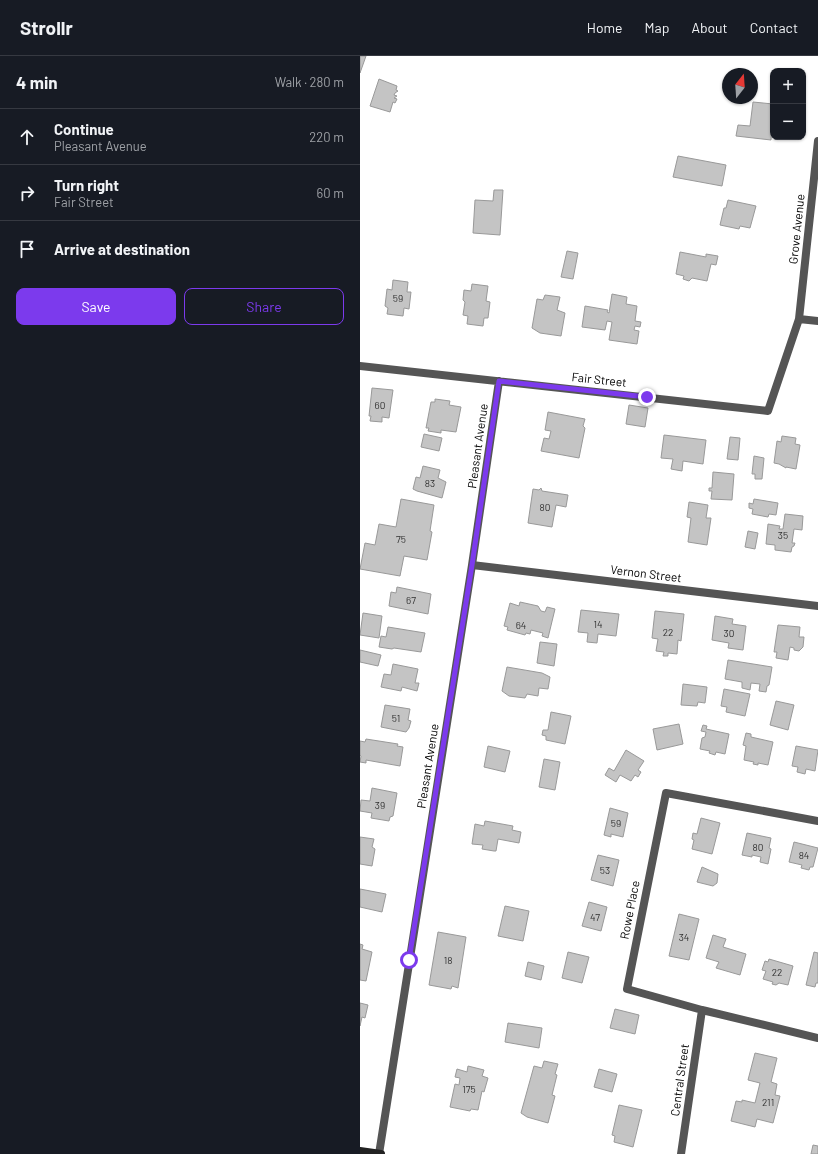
<!DOCTYPE html>
<meta charset="utf-8">
<style>
body{margin:0;font-family:Barlow,sans-serif;background:#242831;color:#f1f3f6}
.controls{position:absolute;right:12px;top:12px;display:grid;overflow:hidden;border-radius:8px;box-shadow:0 1px 3px #0004}
.controls button{width:36px;height:36px;display:grid;place-items:center;padding:0;border:0;border-bottom:1px solid #363941;background:#171b24;color:#f1f3f6;font:20px sans-serif}
.compass{position:absolute;left:362px;top:12px;width:36px;height:36px;border-radius:50%;background:#171b24;box-shadow:0 1px 3px #0004;rotate:17deg}
.stop{position:absolute;width:12px;height:12px;margin:-9px;border:3px solid #7c3aed;border-radius:50%;background:#fff}
.stop.end{background:#7c3aed;border-color:#fff;box-shadow:0 1px 4px #0008}
.list{margin:0;padding:0;list-style:none}
h2{display:flex;justify-content:space-between;align-items:center;height:52px;margin:0;padding:0 16px;font-size:17px}
h2 small{font-size:13px;font-weight:400;color:#9ea1a6}
.list li{display:grid;grid-template-columns:26px 1fr auto;gap:12px;align-items:center;box-sizing:border-box;height:56px;padding:0 16px;border-top:1px solid #363941}
.list b{display:block;font-size:15px;white-space:nowrap}
.list p{margin:0;font-size:13px;white-space:nowrap;color:#9ea1a6}
.list em{font-size:13px;font-style:normal;color:#9ea1a6}
.actions{display:flex;gap:8px;padding:12px 16px}
.actions a{flex:1;padding:9px 0;border:1px solid #7c3aed;border-radius:8px;text-align:center;font-size:14px;color:#7c3aed}
.actions .main{background:#7c3aed;color:#fff}
.icon{flex:none;width:22px;height:22px;fill:none;stroke:currentColor;stroke-width:2;stroke-linecap:round;stroke-linejoin:round}
.map{position:relative;flex:none;width:458px;height:1098px;overflow:hidden}
header{display:flex;align-items:center;gap:24px;box-sizing:border-box;height:56px;padding:0 20px;background:#171b24;border-bottom:1px solid #363941}
header strong{font-size:19px}
nav{display:flex;gap:22px;margin-inline-start:auto;font-size:14px}
main{display:flex}
aside{flex:1;background:#171b24}
.map>svg:first-child{display:block}
</style>
<header>
<strong>Strollr</strong>
<nav><a>Home</a><a>Map</a><a>About</a><a>Contact</a></nav>
</header>
<main>
<aside>
<h2>4 min<small>Walk · 280 m</small></h2>
<ul class="list">
<li><svg class="icon" aria-label="ahead" viewBox="0 0 24 24"><path d="M12 20V5M6 11l6-6 6 6"/></svg><div><b>Continue</b><p>Pleasant Avenue</p></div><em>220 m</em></li>
<li><svg class="icon" aria-label="right" viewBox="0 0 24 24"><path d="M7 20v-9h11M14 6l5 5-5 5"/></svg><div><b>Turn right</b><p>Fair Street</p></div><em>60 m</em></li>
<li><svg class="icon" aria-label="arrive" viewBox="0 0 24 24"><path d="M6 21V4h12l-3 4 3 4H6"/></svg><div><b>Arrive at destination</b></div></li>
</ul>
<div class="actions"><a class="main">Save</a><a>Share</a></div>
</aside>
<div class="map">
<svg width="458" height="1098" viewBox="0 0 458 1098">
<rect width="100%" height="100%" fill="#fff"/>
<path fill="#c4c4c4" stroke="#999" d="M 0,0 L 6,0 L 0,17 Z
M 19,23 L 37,30 L 36,34 L 38,35 L 35,37 L 34,39 L 37,40 L 34,42 L 37,43 L 35,47 L 33,46 L 30,56 L 10,50 Z
M 393,46 L 413,48 L 411,84 L 376,80 L 378,69 L 390,70 Z
M 318,100 L 366,109 L 362,130 L 313,121 Z
M 134,134 L 143,134 L 140,179 L 113,177 L 115,144 L 133,145 Z
M 368,144 L 396,150 L 390,172 L 380,170 L 379,173 L 360,169 L 364,152 L 366,152 Z
M 207,195 L 218,197 L 213,223 L 201,221 Z
M 320,196 L 346,201 L 346,198 L 358,200 L 356,209 L 351,208 L 347,225 L 332,222 L 329,225 L 323,223 L 324,220 L 316,218 Z
M 33,224 L 48,226 L 47,236 L 51,236 L 49,253 L 44,252 L 43,260 L 27,258 L 28,252 L 25,250 L 27,233 L 32,234 Z
M 112,228 L 128,230 L 126,245 L 130,246 L 128,262 L 124,262 L 123,270 L 107,268 L 108,260 L 103,259 L 105,246 L 103,244 L 104,234 L 111,235 Z
M 252,238 L 267,241 L 266,248 L 277,250 L 275,265 L 281,266 L 280,271 L 275,270 L 274,274 L 279,275 L 277,288 L 249,284 L 252,266 L 247,265 L 245,274 L 222,271 L 225,250 L 248,254 L 247,256 L 249,257 Z
M 185,239 L 200,241 L 197,254 L 205,257 L 201,280 L 180,277 L 172,272 L 177,243 L 183,244 Z
M 12,332 L 33,334 L 29,362 L 22,361 L 22,366 L 10,365 L 11,360 L 9,360 Z
M 75,343 L 90,345 L 89,349 L 101,351 L 96,376 L 81,374 L 81,377 L 68,375 L 69,372 L 66,372 L 71,346 L 75,346 Z
M 269,349 L 288,352 L 285,371 L 266,368 Z
M 188,356 L 225,363 L 223,370 L 225,372 L 219,402 L 181,395 L 184,382 L 189,383 L 191,375 L 185,374 Z
M 64,378 L 82,382 L 79,395 L 61,391 Z
M 304,379 L 346,384 L 343,408 L 323,405 L 322,415 L 311,413 L 313,403 L 301,402 Z
M 422,380 L 436,382 L 435,388 L 440,389 L 436,413 L 426,411 L 426,412 L 419,408 L 414,407 L 417,385 L 421,386 Z
M 370,381 L 380,382 L 378,404 L 367,403 Z
M 394,400 L 404,402 L 402,423 L 395,423 L 395,418 L 392,418 Z
M 63,410 L 80,414 L 78,422 L 86,426 L 82,442 L 57,435 L 53,433 L 56,421 L 60,422 Z
M 353,416 L 374,418 L 372,444 L 351,443 L 352,435 L 349,435 L 349,432 L 352,432 Z
M 181,432 L 182,435 L 208,439 L 206,451 L 196,449 L 192,471 L 168,467 L 173,433 L 179,434 Z
M 41,443 L 74,449 L 70,475 L 72,476 L 67,504 L 44,500 L 40,520 L 0,513 L 5,487 L 15,489 L 19,468 L 36,471 Z
M 394,443 L 418,447 L 416,459 L 409,458 L 408,461 L 392,458 L 393,453 L 389,452 L 389,447 L 393,448 Z
M 329,446 L 348,449 L 346,462 L 351,462 L 347,489 L 328,486 L 331,462 L 327,461 Z
M 425,458 L 443,460 L 442,474 L 434,473 L 432,487 L 435,487 L 434,490 L 432,491 L 431,496 L 415,494 L 415,489 L 406,488 L 408,468 L 420,470 L 419,473 L 423,473 Z
M 388,475 L 398,477 L 395,493 L 385,491 Z
M 37,531 L 71,538 L 68,558 L 29,550 L 31,536 L 36,537 Z
M 160,546 L 178,550 L 181,555 L 185,556 L 187,551 L 195,553 L 188,582 L 182,580 L 183,577 L 171,574 L 170,578 L 166,577 L 165,579 L 147,574 L 148,571 L 144,570 L 150,547 L 159,550 Z
M 221,554 L 259,558 L 256,580 L 238,578 L 237,587 L 227,586 L 228,577 L 218,576 Z
M 295,555 L 324,558 L 321,585 L 318,584 L 317,598 L 308,597 L 308,600 L 303,600 L 304,596 L 296,595 L 298,583 L 292,582 Z
M 3,557 L 22,560 L 19,582 L 0,579 Z
M 355,560 L 373,563 L 372,568 L 386,570 L 383,594 L 368,592 L 369,587 L 352,584 Z
M 418,569 L 440,571 L 439,581 L 444,581 L 443,591 L 439,595 L 434,594 L 434,592 L 430,591 L 428,604 L 416,602 L 417,596 L 414,596 Z
M 28,571 L 65,577 L 61,596 L 34,592 L 32,593 L 19,591 L 21,580 L 26,581 Z
M 180,586 L 197,588 L 194,610 L 177,607 Z
M 0,594 L 21,599 L 18,610 L 0,606 Z
M 368,604 L 412,611 L 409,629 L 407,630 L 406,636 L 399,635 L 400,628 L 391,627 L 390,634 L 382,632 L 382,626 L 365,623 Z
M 33,608 L 58,613 L 55,627 L 59,627 L 57,635 L 42,631 L 41,635 L 21,631 L 24,618 L 31,619 Z
M 147,611 L 182,617 L 190,621 L 188,633 L 179,632 L 178,640 L 167,638 L 165,642 L 149,640 L 142,635 Z
M 323,628 L 347,631 L 345,647 L 338,646 L 337,650 L 321,649 Z
M 364,633 L 390,638 L 385,660 L 366,656 L 367,651 L 361,650 Z
M 416,645 L 434,649 L 428,674 L 410,669 Z
M 25,649 L 50,653 L 48,664 L 51,665 L 49,672 L 46,676 L 21,671 Z
M 191,656 L 211,660 L 205,688 L 186,684 L 186,680 L 182,679 L 183,674 L 188,674 Z
M 319,668 L 323,688 L 297,694 L 293,673 Z
M 343,669 L 347,670 L 346,673 L 369,678 L 365,698 L 356,696 L 355,699 L 349,697 L 350,695 L 340,693 L 342,682 L 345,681 L 346,676 L 341,675 Z
M 386,677 L 391,678 L 391,681 L 413,686 L 408,709 L 398,707 L 398,709 L 393,708 L 394,706 L 384,704 L 386,690 L 383,689 Z
M 6,683 L 38,688 L 37,690 L 43,691 L 40,710 L 6,704 L 6,707 L 0,706 L 1,700 L 0,699 L 0,685 L 5,686 Z
M 128,690 L 150,695 L 145,716 L 124,711 Z
M 436,690 L 458,694 L 455,715 L 446,713 L 445,718 L 437,716 L 438,711 L 432,710 Z
M 266,694 L 284,705 L 278,714 L 281,716 L 278,721 L 275,719 L 271,725 L 260,719 L 256,726 L 245,719 L 249,712 L 254,715 Z
M 184,703 L 200,706 L 195,734 L 179,731 Z
M 12,732 L 37,737 L 33,760 L 30,761 L 29,765 L 11,762 L 12,757 L 0,755 L 1,744 L 10,745 Z
M 250,752 L 268,757 L 263,781 L 251,778 L 251,781 L 244,779 Z
M 341,762 L 360,767 L 352,798 L 332,793 L 334,784 L 332,783 L 333,777 L 337,778 Z
M 125,765 L 153,770 L 152,774 L 161,776 L 159,787 L 138,783 L 136,795 L 134,795 L 122,793 L 123,789 L 112,788 L 115,768 L 124,770 Z
M 387,777 L 411,782 L 409,792 L 411,793 L 408,808 L 400,806 L 401,801 L 392,799 L 392,801 L 382,799 Z
M 0,781 L 14,783 L 12,791 L 15,793 L 12,810 L 0,808 Z
M 434,786 L 458,792 L 453,811 L 450,811 L 449,814 L 441,812 L 442,809 L 429,806 Z
M 238,799 L 259,804 L 253,830 L 231,824 Z
M 342,811 L 358,818 L 357,827 L 353,830 L 337,826 Z
M 0,833 L 26,838 L 22,856 L 0,851 Z
M 229,846 L 247,851 L 241,875 L 222,870 Z
M 145,850 L 169,855 L 163,885 L 138,880 Z
M 319,858 L 339,863 L 329,904 L 309,900 Z
M 78,876 L 106,881 L 98,932 L 92,930 L 91,933 L 69,929 Z
M 353,879 L 366,883 L 363,891 L 386,898 L 380,919 L 356,912 L 359,906 L 346,902 Z
M 0,888 L 3,889 L 2,893 L 12,896 L 6,925 L 0,924 Z
M 208,896 L 229,901 L 222,927 L 202,922 Z
M 454,896 L 458,897 L 458,927 L 456,927 L 455,931 L 446,929 Z
M 409,903 L 433,910 L 428,929 L 419,927 L 416,929 L 412,928 L 413,926 L 403,923 L 406,915 L 402,914 L 405,905 L 408,906 Z
M 168,906 L 184,910 L 181,924 L 165,920 Z
M 0,947 L 8,949 L 5,962 L 2,961 L 0,970 Z
M 255,953 L 279,959 L 275,978 L 250,972 Z
M 148,967 L 182,972 L 179,992 L 145,986 Z
M 395,997 L 417,1002 L 411,1026 L 417,1028 L 415,1039 L 420,1040 L 413,1067 L 397,1063 L 395,1071 L 371,1065 L 376,1045 L 382,1046 L 382,1044 L 395,1047 L 400,1027 L 388,1024 Z
M 184,1005 L 198,1008 L 195,1018 L 197,1019 L 192,1039 L 195,1040 L 188,1067 L 167,1061 L 161,1057 L 174,1010 L 182,1012 Z
M 108,1010 L 124,1014 L 122,1020 L 128,1022 L 124,1036 L 122,1035 L 118,1054 L 111,1053 L 110,1055 L 90,1051 L 95,1028 L 99,1029 L 100,1022 L 95,1021 L 97,1013 L 107,1016 Z
M 239,1013 L 257,1018 L 252,1036 L 234,1031 Z
M 259,1049 L 282,1054 L 273,1091 L 254,1086 L 255,1080 L 252,1079 Z
M 453,1089 L 458,1090 L 458,1098 L 451,1098 Z"/>
<g fill="none" stroke-linecap="round" stroke-linejoin="round">
<path stroke="#555" stroke-width="8" d="M 439,263 L 458,85
M 0,310 L 408,355 L 439,263 L 458,265
M 112,509 L 458,550
M 458,765 L 306,737 L 267,933 L 342,954 L 458,982
M 19,1098 L 112,509 L 139,325
M 321,1098 L 342,954"/>
<path stroke="#222" stroke-width="8" d="M 0,1095 L 21,1098"/>
</g>
<g fill="none" stroke-linecap="round" stroke-linejoin="round">
<path stroke="#7c3aed" stroke-width="5" d="M 49,904 L 112,509 L 139,325 L 287,341"/>
</g>
<g text-anchor="middle" stroke-width="3.5" stroke-linejoin="round" paint-order="stroke">
<g font-size="10" fill="#313131">
<text x="38" y="246">59</text>
<text x="20" y="353">60</text>
<text x="70" y="431">83</text>
<text x="185" y="455">80</text>
<text x="423" y="483">35</text>
<text x="41" y="487">75</text>
<text x="51" y="548">67</text>
<text x="238" y="572">14</text>
<text x="161" y="573">64</text>
<text x="308" y="580">22</text>
<text x="369" y="581">30</text>
<text x="36" y="666">51</text>
<text x="20" y="753">39</text>
<text x="256" y="771">59</text>
<text x="398" y="795">80</text>
<text x="444" y="803">84</text>
<text x="245" y="818">53</text>
<text x="235" y="865">47</text>
<text x="324" y="885">34</text>
<text x="88" y="908">18</text>
<text x="417" y="920">22</text>
<text x="109" y="1037">175</text>
<text x="408" y="1050">211</text>
</g>
<g font-size="12" fill="#000" stroke="#fff">
<text transform="translate(437 173) rotate(-84)" y="4">Grove Avenue</text>
<text transform="translate(239 324) rotate(6)" y="4">Fair Street</text>
<text transform="translate(118 390) rotate(-82)" y="4">Pleasant Avenue</text>
<text transform="translate(286 518) rotate(7)" y="4">Vernon Street</text>
<text transform="translate(68 710) rotate(-81)" y="4">Pleasant Avenue</text>
<text transform="translate(270 854) rotate(-79)" y="4">Rowe Place</text>
<text transform="translate(320 1024) rotate(-82)" y="4">Central Street</text>
</g>
</g>
</svg>
<div class="controls">
<button>+</button>
<button>−</button>
</div>
<svg class="compass" viewBox="-18 -18 36 36"><path d="M0-13l5 13h-10z" fill="#e53935"/><path d="M0 13l5-13h-10z" fill="#9ea1a6"/></svg>
<div class="stop" style="left:49px;top:904px"></div>
<div class="stop end" style="left:287px;top:341px"></div>
</div>
</main>
